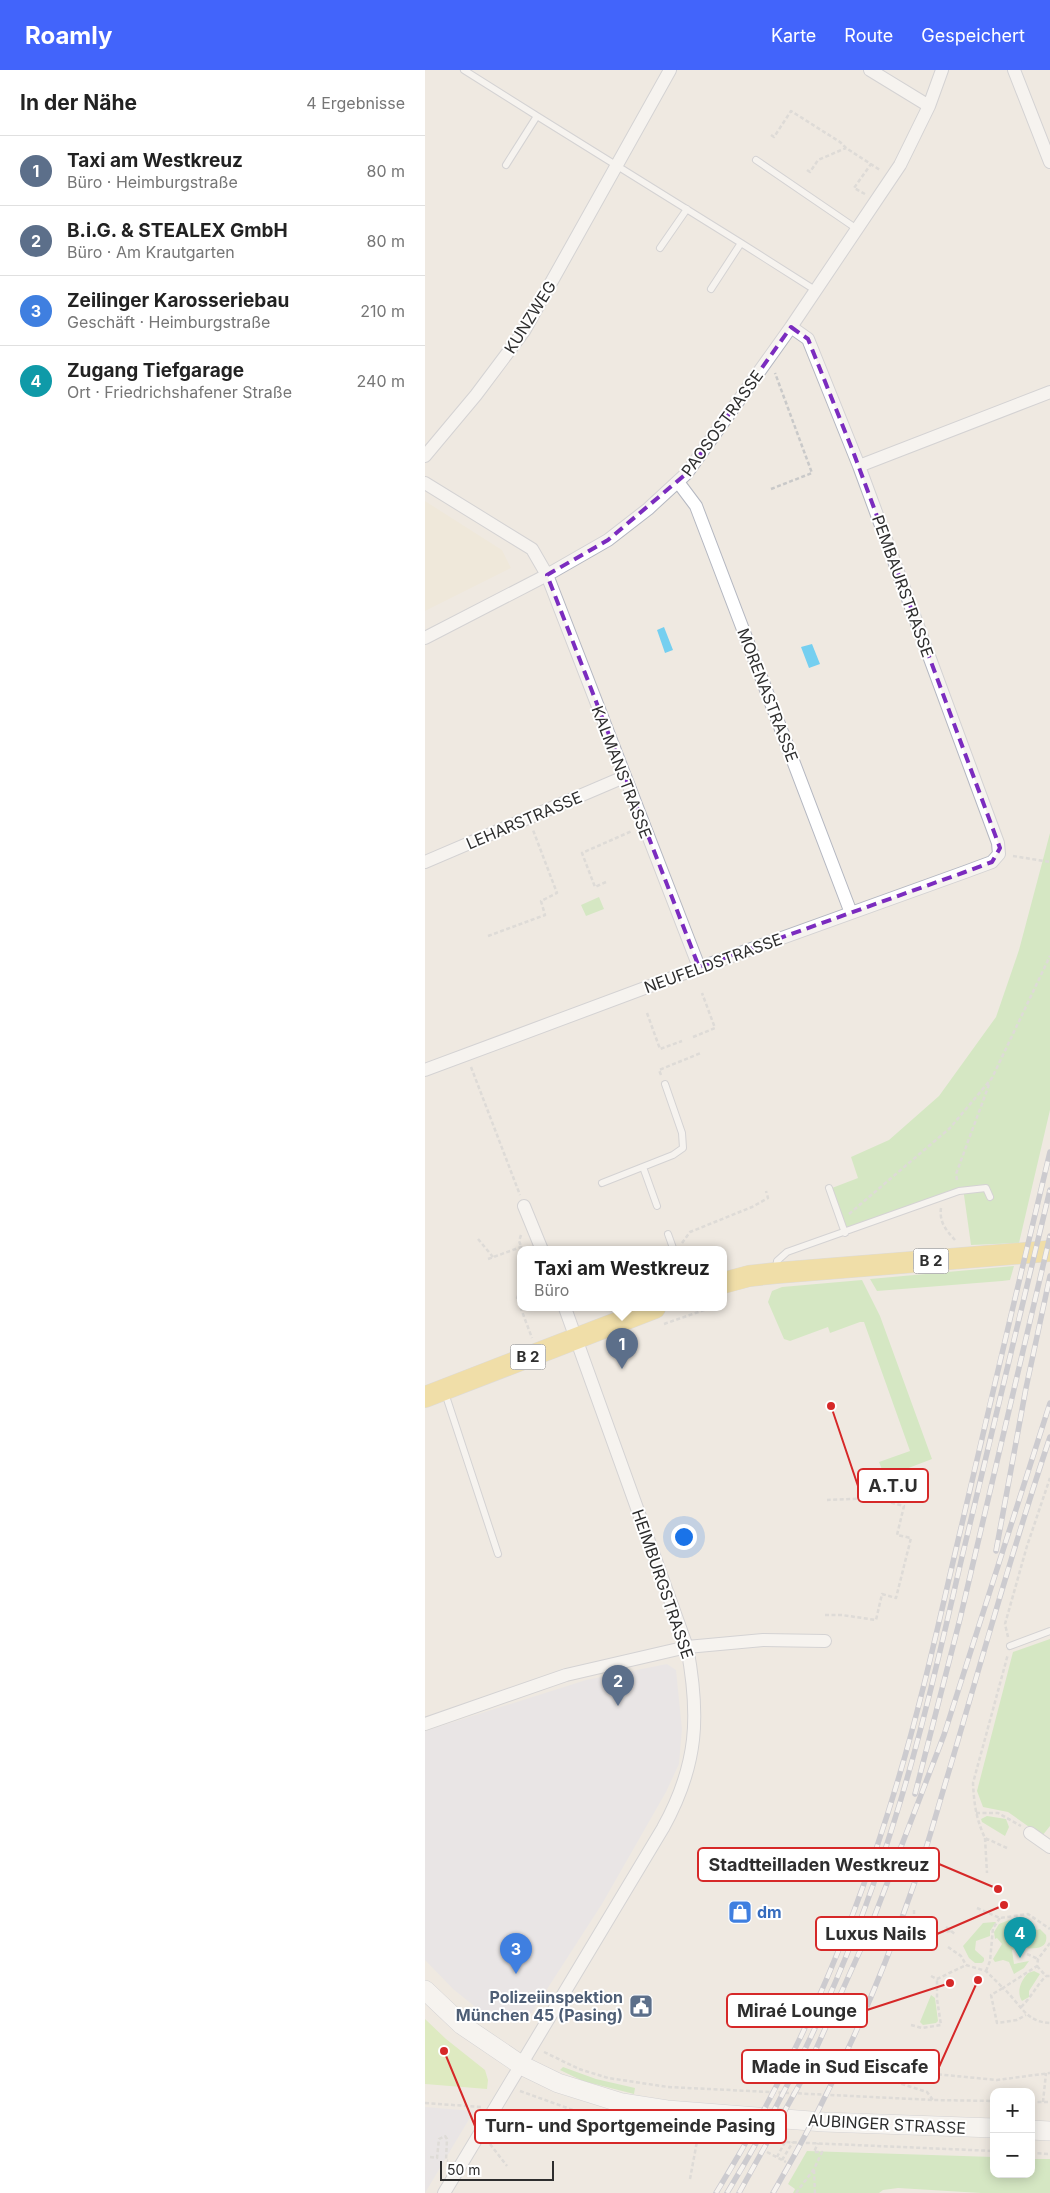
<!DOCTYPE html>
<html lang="de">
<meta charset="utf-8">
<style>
body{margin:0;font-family:Inter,sans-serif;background:#f6f6f6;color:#222}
.controls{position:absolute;right:15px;bottom:15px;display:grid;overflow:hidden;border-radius:10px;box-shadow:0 2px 12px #0003}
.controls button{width:45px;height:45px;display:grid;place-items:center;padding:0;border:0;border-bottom:1px solid #e0e0e0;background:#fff;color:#222;font:25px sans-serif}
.scale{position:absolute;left:15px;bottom:12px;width:114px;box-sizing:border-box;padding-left:5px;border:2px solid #2e2e2e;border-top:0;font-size:14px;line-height:18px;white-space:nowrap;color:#2e2e2e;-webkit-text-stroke:4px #fff;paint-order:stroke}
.you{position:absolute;left:258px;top:1466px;width:18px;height:18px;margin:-12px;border:4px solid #fff;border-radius:50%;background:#1a73e8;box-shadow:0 0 0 8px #1a73e833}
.badge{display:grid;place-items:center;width:32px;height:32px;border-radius:50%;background:#4264fb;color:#fff;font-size:16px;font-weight:700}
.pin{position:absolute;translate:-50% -41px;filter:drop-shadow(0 1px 2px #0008)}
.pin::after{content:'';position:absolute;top:26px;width:18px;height:15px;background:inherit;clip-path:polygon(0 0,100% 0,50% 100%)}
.popup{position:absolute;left:92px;top:1176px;width:210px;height:65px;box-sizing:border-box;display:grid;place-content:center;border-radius:10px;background:#fff;filter:drop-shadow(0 1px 4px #0005);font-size:16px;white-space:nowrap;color:#767676}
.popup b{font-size:19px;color:#222}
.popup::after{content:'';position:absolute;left:50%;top:100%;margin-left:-10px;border:10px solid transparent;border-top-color:#fff}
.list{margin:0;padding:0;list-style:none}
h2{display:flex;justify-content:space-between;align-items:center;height:65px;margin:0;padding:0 20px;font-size:21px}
h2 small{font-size:16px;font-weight:400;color:#767676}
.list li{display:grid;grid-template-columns:32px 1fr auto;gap:15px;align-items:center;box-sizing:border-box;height:70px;padding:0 20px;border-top:1px solid #e0e0e0}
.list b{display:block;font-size:19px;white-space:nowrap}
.list p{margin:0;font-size:16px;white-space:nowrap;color:#767676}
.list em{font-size:16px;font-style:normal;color:#767676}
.map{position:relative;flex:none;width:625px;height:2123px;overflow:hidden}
header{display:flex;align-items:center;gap:30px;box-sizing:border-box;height:70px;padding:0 25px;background:#4264fb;color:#fff}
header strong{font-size:24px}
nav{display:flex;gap:28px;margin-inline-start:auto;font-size:18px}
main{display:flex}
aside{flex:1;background:#fff}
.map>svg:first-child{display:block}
</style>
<header>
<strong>Roamly</strong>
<nav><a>Karte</a><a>Route</a><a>Gespeichert</a></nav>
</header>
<main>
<aside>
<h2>In der Nähe<small>4 Ergebnisse</small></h2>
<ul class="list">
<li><span class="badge" style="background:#5c6f8a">1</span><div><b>Taxi am Westkreuz</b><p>Büro · Heimburgstraße</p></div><em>80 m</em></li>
<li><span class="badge" style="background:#5c6f8a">2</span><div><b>B.i.G. &amp; STEALEX GmbH</b><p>Büro · Am Krautgarten</p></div><em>80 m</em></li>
<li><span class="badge" style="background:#3f7fe0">3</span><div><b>Zeilinger Karosseriebau</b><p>Geschäft · Heimburgstraße</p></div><em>210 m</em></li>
<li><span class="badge" style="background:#0f9aa8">4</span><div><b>Zugang Tiefgarage</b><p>Ort · Friedrichshafener Straße</p></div><em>240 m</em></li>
</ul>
</aside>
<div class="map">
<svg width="625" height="2123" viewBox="0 0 625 2123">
<rect width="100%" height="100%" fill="#efe9e1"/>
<path fill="#e3e1e8" d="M 242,1594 L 251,1600 L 257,1659 L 254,1694 L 241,1722 L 177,1834 L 106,1944 L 69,1952 L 28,1919 L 0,1890 L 0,1661 L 161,1610 Z
M 0,2037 L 49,2041 L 0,2123 Z"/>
<path fill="#f0e6d1" d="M 0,431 L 77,480 L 86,498 L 0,541 Z"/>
<path fill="#b6e59e" d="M 625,763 L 625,1040 L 594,1173 L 546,1175 L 538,1118 L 424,1160 L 419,1157 L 407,1118 L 433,1108 L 426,1087 L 464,1070 L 514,1026 L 571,947 L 594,880 Z
M 174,827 L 179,839 L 161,846 L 156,835 Z
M 589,1196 L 585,1210 L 577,1211 L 452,1221 L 445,1209 Z
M 437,1210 L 455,1246 L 507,1389 L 460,1407 L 454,1392 L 485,1381 L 439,1252 L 435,1252 L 405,1263 L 403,1257 L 365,1271 L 359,1269 L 343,1232 L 347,1221 L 357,1217 Z
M 625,1569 L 625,1756 L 617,1766 L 583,1742 L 558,1737 L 552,1721 L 588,1582 Z
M 562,1746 L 581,1749 L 584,1757 L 580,1766 L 557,1752 L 556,1749 Z
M 584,1850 L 602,1850 L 605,1851 L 604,1856 L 612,1860 L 615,1859 L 621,1865 C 624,1880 607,1879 599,1878 C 596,1877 590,1879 587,1880 L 589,1894 L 604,1891 L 599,1898 L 589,1904 L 584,1892 L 578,1890 L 570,1892 L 568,1889 L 577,1874 L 572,1868 L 570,1869 L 569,1862 L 574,1854 Z
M 569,1852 L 571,1852 L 565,1861 L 565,1866 L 551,1871 L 550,1880 L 559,1888 L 559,1891 L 557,1893 L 550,1893 L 544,1888 L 538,1876 L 558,1853 Z
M 609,1901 L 615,1904 L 604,1921 L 604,1927 L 597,1931 C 591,1921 596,1911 603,1903 Z
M 506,1925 L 510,1928 L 513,1951 L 511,1953 L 498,1955 L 495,1952 Z
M 138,1997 L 171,2009 L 210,2018 L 209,2024 L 158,2011 L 135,2000 Z
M 382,2081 L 569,2087 L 569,2104 L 606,2104 L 606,2089 L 625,2089 L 625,2123 L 556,2123 L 473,2118 L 458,2120 L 454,2123 L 368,2123 L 370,2119 L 363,2114 Z"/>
<path fill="#c9ec9a" d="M 0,1949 L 21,1969 L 60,2000 L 63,2010 L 62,2019 L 0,2014 Z"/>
<path fill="#75cff0" d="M 239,557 L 248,580 L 240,583 L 232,560 Z
M 387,574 L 395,594 L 384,598 L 376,577 Z"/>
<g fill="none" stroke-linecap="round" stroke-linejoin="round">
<g stroke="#b4b7c1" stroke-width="8">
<path id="lane" d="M 39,0 L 112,46 L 81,95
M 112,46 L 316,173
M 331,90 L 432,159
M 235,178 L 262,139
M 286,219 L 316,173 L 390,220
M 218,1097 L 232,1136
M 177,1113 L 248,1085 L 258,1078 L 257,1063 L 240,1014
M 404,1118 L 420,1163
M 243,1164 L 248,1178 L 247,1180
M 351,1200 L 352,1191 L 362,1182 L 534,1121 L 561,1118 L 565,1127
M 20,1323 L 73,1484
M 585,1576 L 625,1561"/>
</g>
<g stroke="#b4b7c1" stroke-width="14">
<path id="street" d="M 445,0 L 504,36
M 589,0 L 625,92
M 0,386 L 51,325 L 99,261 L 245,0
M 434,396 L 625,322
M 253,412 L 271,436 L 426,843
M 0,413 L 107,479 L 122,505 L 274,897
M 0,568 L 122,505 L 183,470 L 223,439 L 262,403 L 366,257 L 475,95 L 504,36 L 517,0
M 0,792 L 199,707
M 0,1000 L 268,900 L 540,802 L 567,792 L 574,784 L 573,773 L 434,396 L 383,269 L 366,257
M 99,1136 L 117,1180
M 0,1654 L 141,1605 L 262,1577 L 338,1570 L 400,1571
M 605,1763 L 625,1777
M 19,2123 L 238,1758 C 273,1695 275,1646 262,1577 L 140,1238"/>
</g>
<g stroke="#b4b7c1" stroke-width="20">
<path id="secondary" d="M 0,1920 L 37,1955 L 96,1995 L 133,2013 L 197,2033 L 242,2040 L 399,2052 L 569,2058
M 606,2060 L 625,2061"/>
</g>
<g stroke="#c9c9c9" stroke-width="22">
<path id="primary" d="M 298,1213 L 324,1206 L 351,1203 L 625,1181
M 0,1327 L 230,1238"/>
</g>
<path stroke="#c9c9c9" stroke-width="2.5" stroke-dasharray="4 2.5" stroke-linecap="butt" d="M 346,65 L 349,67 L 366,41 L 415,72 L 421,78 L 455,100
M 382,100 L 385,102 L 393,90 L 421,78
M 440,124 L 429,118 L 446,94
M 346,419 L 387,403 L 350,303
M 588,786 L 625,792
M 181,812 L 170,817 L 157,783 L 207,761
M 63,866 L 120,845 L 116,831 L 132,823 L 108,760
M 222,943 L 235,979 L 257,971
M 268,967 L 290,958 L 277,923
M 46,997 L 95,1125
M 236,1005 L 234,1000 L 276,983
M 532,1110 L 531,1104 L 565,1012
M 516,1138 C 514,1152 521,1160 530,1170
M 424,1144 L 525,1058 L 567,1008 L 625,886
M 96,1165 L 94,1171 L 96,1176
M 53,1169 L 68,1187
M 257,1173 L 265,1162 L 327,1137 L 343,1128 L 341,1121
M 63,1189 L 96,1177 L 98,1180
M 96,1219 L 92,1228 L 107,1268
M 239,1254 L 285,1238
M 400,1545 L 417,1545 L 451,1550 L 457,1524 L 471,1528 L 486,1468 L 472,1465 L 479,1436 L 449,1428 L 402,1430
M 583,1567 L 580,1554 L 602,1476 L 625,1408
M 551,1743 L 573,1743 L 596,1756
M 560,1768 L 562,1803
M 582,1778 L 560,1768 C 551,1749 549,1733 548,1713 L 583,1584
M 552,1838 L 575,1848 L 603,1844 L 625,1859
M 489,1840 L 489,1857 L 498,1864 L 526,1861
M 521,1857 L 531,1865
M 455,1869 L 453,1876 L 461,1879
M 443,1872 L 453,1876
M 625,1873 L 613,1889 L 612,1896 L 578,1918 C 595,1933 600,1952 625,1953
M 523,1877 L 536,1886 L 541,1895 L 561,1901 L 578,1918 L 566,1925 L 572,1953 L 592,1950 L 601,1945
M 602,1884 L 613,1889
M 612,1896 L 621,1906 L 625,1906
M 561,1901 L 565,1891 L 568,1858 L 575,1848
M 506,1906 L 512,1909 L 541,1895
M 596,1937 C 606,1928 611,1916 621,1906
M 486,1955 L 497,1958 L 516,1955 L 512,1929 L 512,1909
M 119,1982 L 154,1999 L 183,2008 L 243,2017 L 508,2030 L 569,2031
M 473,1987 L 455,1986 C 448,1992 444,1995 446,2004 L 502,2022 L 508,2030
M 500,2003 L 572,2010 L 625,2003
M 95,2021 L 159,2044 L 196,2055 L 238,2063 L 360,2072 L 569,2081
M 606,2032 L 625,2032
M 618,2032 L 621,2003
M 0,2033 L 56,2037
M 65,2074 L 82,2096
M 342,2082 L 361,2092
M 606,2083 L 625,2084
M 5,2087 L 12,2088 L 14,2069 L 20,2066 L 22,2069 L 21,2090 L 23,2091
M 352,2087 L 360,2072
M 357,2090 L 368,2072
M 389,2100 L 390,2123
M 265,2109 L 273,2066
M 371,2123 L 389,2099 L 397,2082 L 389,2082 L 393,2073"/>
<use href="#lane" stroke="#fff" stroke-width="6"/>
<use href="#street" stroke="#fff" stroke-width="12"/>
<use href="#secondary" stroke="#fff" stroke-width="19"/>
<use href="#primary" stroke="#f2d163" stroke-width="21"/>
<g stroke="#a3a6b8" stroke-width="5.5">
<path id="rail" d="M 571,1481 L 601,1318 L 625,1206
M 490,1724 L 535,1549 L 625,1166
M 291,2123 C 371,1994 430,1855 473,1710 C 498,1627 516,1542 536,1458 C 565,1333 595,1207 625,1082
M 302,2123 C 372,2008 428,1884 468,1755 C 496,1667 516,1577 537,1487 C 567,1365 595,1242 625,1120
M 314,2123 L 378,2008 L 443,1863 L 519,1665 L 625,1333
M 348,2123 C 405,2026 451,1924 488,1817 C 502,1779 512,1740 524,1701 C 557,1589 588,1477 625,1367"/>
</g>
<use href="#rail" stroke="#fff" stroke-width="4" stroke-dasharray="11" stroke-linecap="butt"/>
</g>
<path d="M0 0H625V2123H0ZM 366,257 L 383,269 L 429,384 L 575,778 L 567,792 L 540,802 L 274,897 L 122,505 L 183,470 L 262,403 Z" fill="#efe9e1" fill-opacity=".55" fill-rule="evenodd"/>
<path fill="none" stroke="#7b2cbf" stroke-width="4" stroke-dasharray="10 6" stroke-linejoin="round" d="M 366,257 L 383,269 L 429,384 L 575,778 L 567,792 L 540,802 L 274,897 L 122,505 L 183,470 L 262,403 Z"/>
<defs>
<g id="shop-square" transform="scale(1.25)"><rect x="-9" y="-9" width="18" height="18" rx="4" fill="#3f7fe0" stroke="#fff"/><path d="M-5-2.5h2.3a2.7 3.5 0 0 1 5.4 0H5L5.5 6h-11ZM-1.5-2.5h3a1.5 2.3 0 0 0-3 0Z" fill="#fff"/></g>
<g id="civic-square" transform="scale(1.25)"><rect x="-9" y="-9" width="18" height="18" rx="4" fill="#5c6f8a" stroke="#fff"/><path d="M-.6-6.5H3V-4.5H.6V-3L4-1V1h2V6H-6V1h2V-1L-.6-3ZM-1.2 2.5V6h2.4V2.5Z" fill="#fff"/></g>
</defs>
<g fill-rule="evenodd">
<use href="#shop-square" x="315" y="1842"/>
<use href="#civic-square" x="216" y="1936"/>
</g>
<g text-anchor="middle" stroke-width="4" stroke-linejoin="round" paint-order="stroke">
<g fill="#fff" stroke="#6d6d6d" stroke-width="1">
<rect x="488.5" y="1178.5" width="35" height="25" rx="4"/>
<rect x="85.5" y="1274.5" width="35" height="25" rx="4"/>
</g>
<g font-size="15" font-weight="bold" fill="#2e2e2e">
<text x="506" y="1196">B 2</text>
<text x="103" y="1292">B 2</text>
</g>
<g font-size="16" fill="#2e2e2e" stroke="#fff">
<text transform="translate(105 247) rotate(-58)" y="6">KUNZWEG</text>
<text transform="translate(297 353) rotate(-54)" y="6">PAOSOSTRASSE</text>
<text transform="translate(478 516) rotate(70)" y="6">PEMBAURSTRASSE</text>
<text transform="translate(343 625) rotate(69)" y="6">MORENASTRASSE</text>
<text transform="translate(197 702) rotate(69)" y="6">KALMANSTRASSE</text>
<text transform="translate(99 750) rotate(-23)" y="6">LEHARSTRASSE</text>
<text transform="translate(288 893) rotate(-20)" y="6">NEUFELDSTRASSE</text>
<text transform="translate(238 1514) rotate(71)" y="6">HEIMBURGSTRASSE</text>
<text transform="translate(462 2054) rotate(3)" y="6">AUBINGER STRASSE</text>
</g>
<g font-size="16" font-weight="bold" fill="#366cbe" stroke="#fff" text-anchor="start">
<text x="332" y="1848">dm</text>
</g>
<g font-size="16" font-weight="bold" fill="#4e5e75" stroke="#fff" text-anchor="end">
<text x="198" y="1933">Polizeiinspektion<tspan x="198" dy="18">München 45 (Pasing)</tspan></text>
</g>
</g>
<path fill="none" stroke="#d62828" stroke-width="2" d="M406 1336L433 1416M573 1819L514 1794M579 1835L512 1864M525 1913L442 1940M553 1910L514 1997M19 1981L50 2056"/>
<g fill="#d62828" stroke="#fff" stroke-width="2">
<circle cx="406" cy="1336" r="5"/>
<circle cx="573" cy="1819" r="5"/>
<circle cx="579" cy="1835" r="5"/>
<circle cx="525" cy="1913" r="5"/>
<circle cx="553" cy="1910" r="5"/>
<circle cx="19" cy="1981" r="5"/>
</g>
<g fill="#fff" stroke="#d62828" stroke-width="2">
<rect x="433" y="1399" width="70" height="33" rx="5"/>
<rect x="273" y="1778" width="241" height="33" rx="5"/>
<rect x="391" y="1847" width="121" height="33" rx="5"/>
<rect x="302" y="1924" width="140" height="33" rx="5"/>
<rect x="317" y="1980" width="197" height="33" rx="5"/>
<rect x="50" y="2040" width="311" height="33" rx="5"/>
</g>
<g font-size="18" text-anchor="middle" font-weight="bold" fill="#2e2e2e">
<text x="468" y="1422">A.T.U</text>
<text x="394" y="1801">Stadtteilladen Westkreuz</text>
<text x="451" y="1870">Luxus Nails</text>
<text x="372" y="1947">Miraé Lounge</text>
<text x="415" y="2003">Made in Sud Eiscafe</text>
<text x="205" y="2062">Turn- und Sportgemeinde Pasing</text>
</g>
</svg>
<div class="controls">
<button>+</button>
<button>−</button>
</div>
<div class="scale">50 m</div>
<div class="you"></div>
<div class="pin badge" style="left:197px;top:1299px;background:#5c6f8a">1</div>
<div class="popup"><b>Taxi am Westkreuz</b>Büro</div>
<div class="pin badge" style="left:193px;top:1636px;background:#5c6f8a">2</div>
<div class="pin badge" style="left:91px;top:1904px;background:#3f7fe0">3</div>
<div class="pin badge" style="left:595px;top:1888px;background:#0f9aa8">4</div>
</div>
</main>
